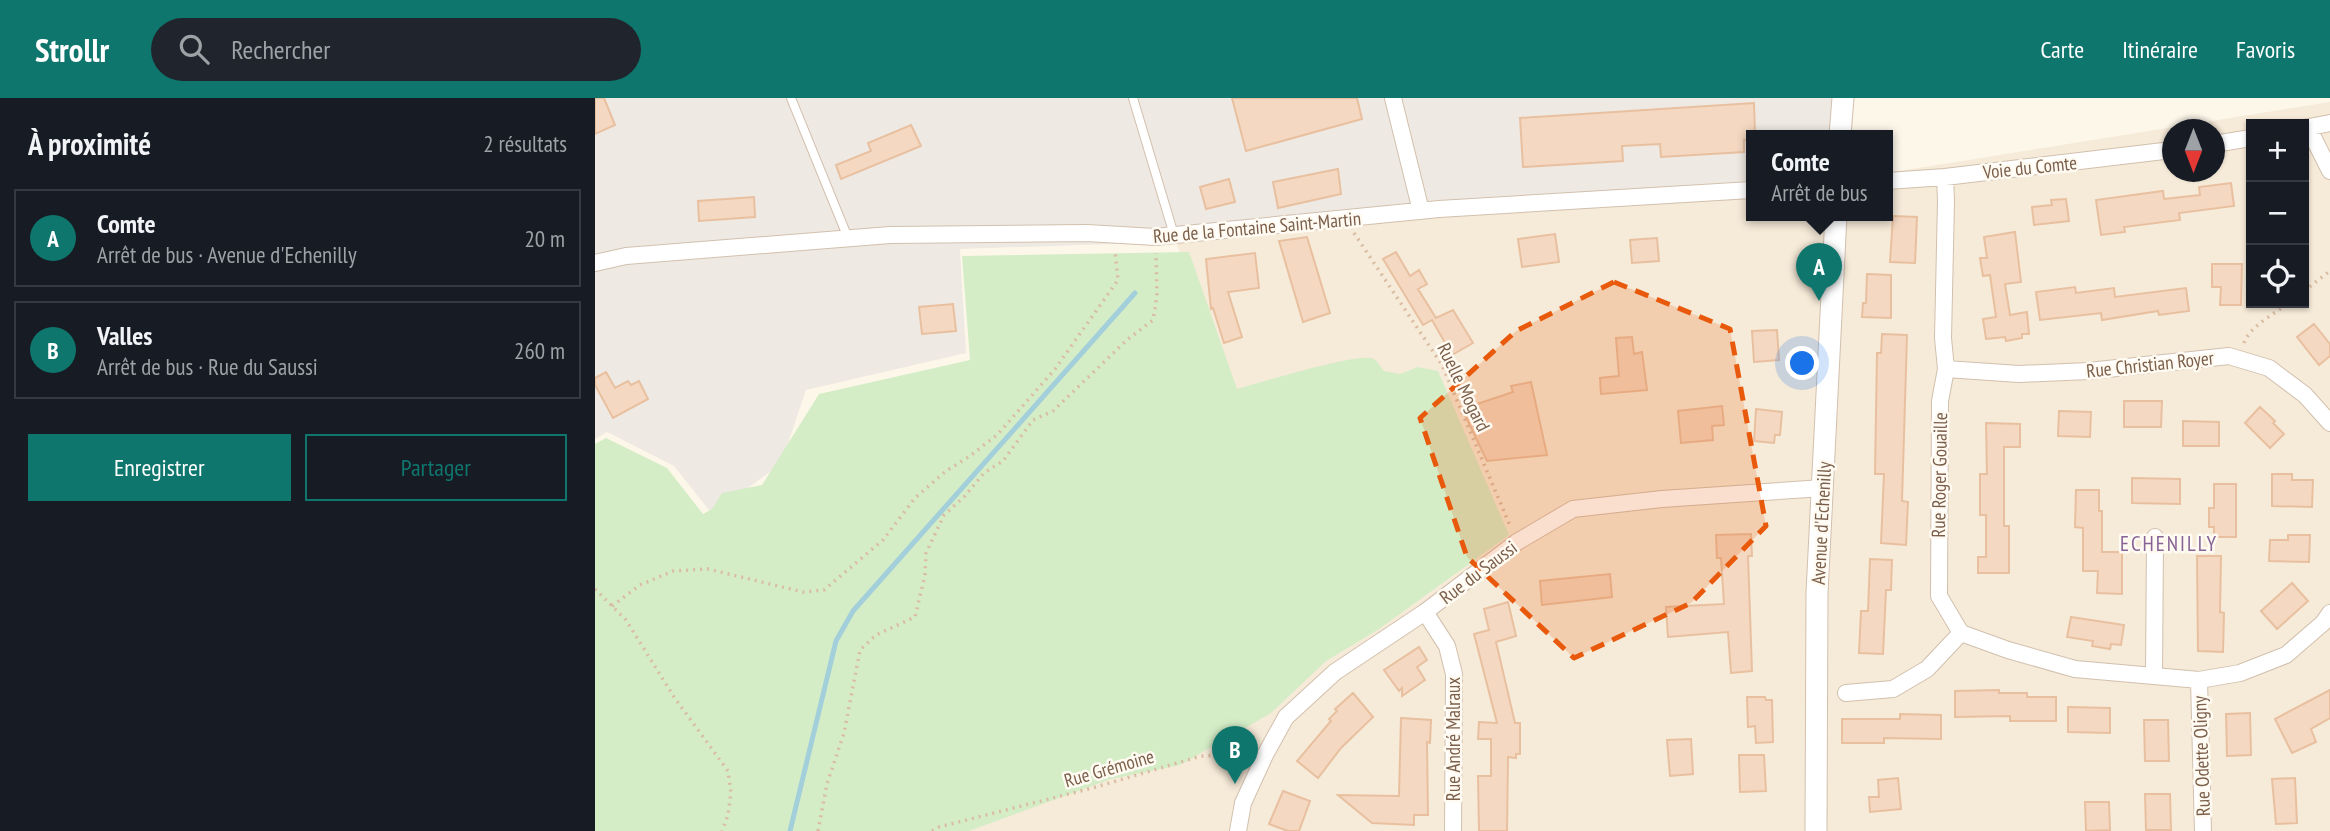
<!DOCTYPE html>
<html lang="fr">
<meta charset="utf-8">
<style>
body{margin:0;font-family:"PT Sans Narrow",sans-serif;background:#20242c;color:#f1f3f6}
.controls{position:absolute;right:21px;top:21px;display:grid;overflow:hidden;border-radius:0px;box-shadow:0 2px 5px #0004}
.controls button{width:63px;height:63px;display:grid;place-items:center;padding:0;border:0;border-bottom:2px solid #363941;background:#171b24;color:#f1f3f6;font:35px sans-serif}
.compass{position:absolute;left:1567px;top:21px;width:63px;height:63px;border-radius:50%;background:#171b24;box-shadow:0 2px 5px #0004;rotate:180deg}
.you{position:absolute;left:1208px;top:266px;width:24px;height:24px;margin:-18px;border:5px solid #fff;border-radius:50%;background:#1a73e8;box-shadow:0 0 0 10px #1a73e833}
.badge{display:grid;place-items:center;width:46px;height:46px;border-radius:50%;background:#0f766e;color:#fff;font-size:23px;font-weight:700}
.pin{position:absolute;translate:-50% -58px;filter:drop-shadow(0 2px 4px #0008)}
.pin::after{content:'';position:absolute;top:37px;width:24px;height:21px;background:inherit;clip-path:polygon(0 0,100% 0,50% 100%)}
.popup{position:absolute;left:1151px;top:32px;width:147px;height:91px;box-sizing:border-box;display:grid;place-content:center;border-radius:0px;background:#171b24;filter:drop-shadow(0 2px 5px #0005);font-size:23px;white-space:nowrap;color:#9ea1a6}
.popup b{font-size:26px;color:#f1f3f6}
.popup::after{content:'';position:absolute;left:50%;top:100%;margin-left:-14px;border:14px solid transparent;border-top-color:#171b24}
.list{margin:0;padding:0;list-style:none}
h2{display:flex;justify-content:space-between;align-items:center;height:91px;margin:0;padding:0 28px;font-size:30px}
h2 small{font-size:23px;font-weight:400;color:#9ea1a6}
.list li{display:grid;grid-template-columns:46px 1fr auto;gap:21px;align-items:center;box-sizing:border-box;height:98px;margin:0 14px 14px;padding:0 14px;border:2px solid #363941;border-radius:0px}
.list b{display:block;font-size:26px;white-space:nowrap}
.list p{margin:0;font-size:23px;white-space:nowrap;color:#9ea1a6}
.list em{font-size:23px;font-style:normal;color:#9ea1a6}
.actions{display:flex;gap:14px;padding:21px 28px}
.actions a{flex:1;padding:16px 0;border:2px solid #0f766e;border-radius:0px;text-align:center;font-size:24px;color:#0f766e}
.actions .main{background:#0f766e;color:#fff}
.icon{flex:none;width:38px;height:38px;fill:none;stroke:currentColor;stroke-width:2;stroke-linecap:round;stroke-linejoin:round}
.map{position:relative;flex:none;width:1735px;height:733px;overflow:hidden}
header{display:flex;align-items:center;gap:42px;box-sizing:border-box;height:98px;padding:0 35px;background:#0f766e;color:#fff}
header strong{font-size:33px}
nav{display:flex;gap:38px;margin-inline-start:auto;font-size:24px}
.search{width:490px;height:63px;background:#20242c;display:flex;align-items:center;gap:18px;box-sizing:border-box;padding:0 24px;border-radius:38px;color:#9ea1a6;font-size:26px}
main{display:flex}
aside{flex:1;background:#171b24}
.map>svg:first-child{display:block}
</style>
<header>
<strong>Strollr</strong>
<div class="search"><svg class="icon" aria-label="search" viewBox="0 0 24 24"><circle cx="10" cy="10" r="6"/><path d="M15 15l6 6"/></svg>Rechercher</div>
<nav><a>Carte</a><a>Itinéraire</a><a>Favoris</a></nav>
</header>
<main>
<aside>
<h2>À proximité<small>2 résultats</small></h2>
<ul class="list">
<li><span class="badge">A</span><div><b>Comte</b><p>Arrêt de bus · Avenue d'Echenilly</p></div><em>20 m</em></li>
<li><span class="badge">B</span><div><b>Valles</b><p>Arrêt de bus · Rue du Saussi</p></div><em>260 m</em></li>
</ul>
<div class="actions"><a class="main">Enregistrer</a><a>Partager</a></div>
</aside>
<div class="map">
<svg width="1735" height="733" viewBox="0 0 1735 733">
<rect width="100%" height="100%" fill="#fdf7ea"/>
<path fill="#f6ead8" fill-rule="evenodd" d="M 1735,4 L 1735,733 L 348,733 L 640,300 L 581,144 L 654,122 L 832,103 L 1023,90 L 1156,84 L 1156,117 L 1292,117 L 1292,75 ZM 1656,26 L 1709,26 L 1709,205 L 1656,205 ZM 1577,32 L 1619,32 L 1619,74 L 1577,74 Z"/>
<path fill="#efe9e3" d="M 0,0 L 1248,0 L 1245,37 L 1156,37 L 1156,83 L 832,103 L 654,122 L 581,144 L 365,151 L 371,255 L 211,292 L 186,366 L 117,416 L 79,368 L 12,334 L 0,341 Z"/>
<path fill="#d4edc7" d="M 594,154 L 642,291 C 662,286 766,253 779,261 C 783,263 786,270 789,273 L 805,276 L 823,269 L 843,273 L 914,437 L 784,531 L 731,563 L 676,615 L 585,667 L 516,681 L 374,733 L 0,733 L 0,346 L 11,340 L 72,370 L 108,416 L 117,411 L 127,395 L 167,387 L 224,296 L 375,262 L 367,158 Z"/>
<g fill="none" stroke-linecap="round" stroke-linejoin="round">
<path stroke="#a3cfdb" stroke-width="5" d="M 195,733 L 241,543 L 258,513 L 540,195"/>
</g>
<path fill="#f4d8c1" stroke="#e8c0a0" stroke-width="2" d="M 0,0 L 9,0 L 20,27 L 0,36 Z
M 637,0 L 762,0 L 767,21 L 651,53 Z
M 1159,5 L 1160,37 L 1156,37 L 1156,42 L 1149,42 L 1149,54 L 1066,59 L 1065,46 L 1027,48 L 1028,63 L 928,69 L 925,20 Z
M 316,27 L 326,48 L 246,81 L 241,67 L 276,53 L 273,45 Z
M 743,71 L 746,96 L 683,110 L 678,84 Z
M 634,81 L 640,104 L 611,111 L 605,89 Z
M 1636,85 L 1639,108 L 1584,115 L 1585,122 L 1529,129 L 1530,134 L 1506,137 L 1501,102 L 1568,93 L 1569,101 L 1605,97 L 1604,89 Z
M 159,99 L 160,119 L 104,123 L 103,103 Z
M 1471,101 L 1474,123 L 1439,127 L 1437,109 L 1457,107 L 1456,102 Z
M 1298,118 L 1322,119 L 1320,165 L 1295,164 Z
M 1420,134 L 1426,184 L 1410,186 L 1415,217 L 1432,214 L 1434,236 L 1427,236 L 1427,240 L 1411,243 L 1410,239 L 1391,241 L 1388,221 L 1401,219 L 1395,177 L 1388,178 L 1385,160 L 1392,160 L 1389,139 Z
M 960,136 L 964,164 L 927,169 L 923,141 Z
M 712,139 L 735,215 L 708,224 L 684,143 Z
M 1062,140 L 1064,163 L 1037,165 L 1035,142 Z
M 801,154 L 815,178 L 824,172 L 832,186 L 823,191 L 841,220 L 858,212 L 878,245 L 857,257 L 837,222 L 828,227 L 788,161 Z
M 660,155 L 664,190 L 633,194 L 647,239 L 629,245 L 618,210 L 616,211 L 611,161 Z
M 1617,166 L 1647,166 L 1646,207 L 1625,207 L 1626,189 L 1617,189 Z
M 1272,176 L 1296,177 L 1296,220 L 1267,219 L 1268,205 L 1271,205 Z
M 1480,189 L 1481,195 L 1519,190 L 1520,199 L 1591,190 L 1594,213 L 1564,217 L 1563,213 L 1507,222 L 1506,215 L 1445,222 L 1441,194 Z
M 358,206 L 361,233 L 327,236 L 324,209 Z
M 1719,226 L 1735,246 L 1735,258 L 1724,267 L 1702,239 Z
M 1182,232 L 1184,262 L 1159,264 L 1157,233 Z
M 1287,236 L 1312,237 L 1307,403 L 1313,404 L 1311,447 L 1286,445 L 1289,376 L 1280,376 L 1282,255 L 1286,255 Z
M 1037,239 L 1039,256 L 1047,254 L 1052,292 L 1006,296 L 1005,280 L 1024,278 L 1021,240 Z
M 11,274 L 20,290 L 33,283 L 36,287 L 44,283 L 53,301 L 18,320 L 0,287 L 0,280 Z
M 936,284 L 952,357 L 892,363 L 867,311 L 918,294 L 916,288 Z
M 1529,303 L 1567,303 L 1566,329 L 1529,329 Z
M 1127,308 L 1129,327 L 1117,328 L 1118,342 L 1086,345 L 1083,313 Z
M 1665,309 L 1680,323 L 1678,325 L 1689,336 L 1675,350 L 1650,325 Z
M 1161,311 L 1187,314 L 1185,337 L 1180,337 L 1179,345 L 1159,343 Z
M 1464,313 L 1496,314 L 1495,339 L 1463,338 Z
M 1588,323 L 1624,324 L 1624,348 L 1588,348 Z
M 1391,325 L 1425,326 L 1425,349 L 1409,349 L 1409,428 L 1414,428 L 1414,475 L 1383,475 L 1383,459 L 1391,459 L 1391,417 L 1385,417 L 1385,376 L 1392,376 Z
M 1677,376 L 1697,376 L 1697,382 L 1718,382 L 1717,409 L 1677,408 Z
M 1537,380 L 1585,381 L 1585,406 L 1537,405 Z
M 1619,386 L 1641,386 L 1641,439 L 1619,439 L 1619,429 L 1614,429 L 1614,410 L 1619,410 Z
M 1481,392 L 1504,392 L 1504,413 L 1507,413 L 1507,454 L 1527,454 L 1527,496 L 1502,495 L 1503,473 L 1488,473 L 1488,430 L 1480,429 Z
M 1156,436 L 1157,458 L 1153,458 L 1157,573 L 1136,575 L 1133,534 L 1073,539 L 1071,509 L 1129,506 L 1126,460 L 1122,460 L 1121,437 Z
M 1693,437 L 1715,437 L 1714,464 L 1674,463 L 1675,442 L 1693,442 Z
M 1602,458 L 1626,458 L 1625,514 L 1629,515 L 1628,554 L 1603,553 Z
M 1275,461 L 1297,462 L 1296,492 L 1291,492 L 1288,556 L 1264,555 L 1266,513 L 1273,513 Z
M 1015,476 L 1017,499 L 947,507 L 945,483 Z
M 1697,485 L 1713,503 L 1682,531 L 1666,513 Z
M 913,504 L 921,538 L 901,544 L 920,625 L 925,625 L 925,656 L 921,656 L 921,660 L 913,659 L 912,733 L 884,733 L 883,678 L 896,678 L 896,641 L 883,641 L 884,624 L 902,625 L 879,536 L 894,532 L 889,511 Z
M 1476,519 L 1529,527 L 1526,547 L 1516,546 L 1515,551 L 1497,548 L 1498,543 L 1472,539 Z
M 824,549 L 832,562 L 822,569 L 830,582 L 807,598 L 807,590 L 804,593 L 789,572 Z
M 1404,592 L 1404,595 L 1432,595 L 1432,599 L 1461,599 L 1461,623 L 1415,623 L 1415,618 L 1360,619 L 1360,593 Z
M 1735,592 L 1735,620 L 1716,631 L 1721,644 L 1697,655 L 1680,621 Z
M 758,595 L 778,619 L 746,650 L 723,680 L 702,663 L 736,623 L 734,621 L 742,613 L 740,611 Z
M 1152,599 L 1170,599 L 1171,602 L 1177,602 L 1178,644 L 1161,645 L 1160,628 L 1153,629 Z
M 1473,609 L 1515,610 L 1515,635 L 1473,634 Z
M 1655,615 L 1656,657 L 1632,658 L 1631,616 Z
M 1305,616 L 1346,617 L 1346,641 L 1289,640 L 1289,645 L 1247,645 L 1247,621 L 1305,621 Z
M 806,620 L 836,622 L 835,645 L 832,644 L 833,717 L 819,717 L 819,727 L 777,725 L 743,697 L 804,698 Z
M 1549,622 L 1573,622 L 1574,663 L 1550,663 Z
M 1096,641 L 1098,676 L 1075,678 L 1072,642 Z
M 1144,657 L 1169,657 L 1171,693 L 1145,694 Z
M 1303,680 L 1306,711 L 1275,714 L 1274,699 L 1284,699 L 1283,682 Z
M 1700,680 L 1702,725 L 1681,726 L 1677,681 Z
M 688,693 L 715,703 L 704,733 L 693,733 L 674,726 Z
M 1550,696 L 1575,696 L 1576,732 L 1551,732 Z
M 1490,704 L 1514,704 L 1515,732 L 1491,733 Z"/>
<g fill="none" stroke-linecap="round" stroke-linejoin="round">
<g stroke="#d2c0ae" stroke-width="10">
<path id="service" d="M 196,0 L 253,140
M 538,0 L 579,137"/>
</g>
<g stroke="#d2c0ae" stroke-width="18">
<path id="minor" d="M 798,0 L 826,113
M 1713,29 L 1735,73
M 1709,30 L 1735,25
M 1619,46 L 1656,40
M 1292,83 L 1350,79 L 1577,52
M 0,165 L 31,158 L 295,137 L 492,135 L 560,139 L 844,111 L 1156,92
M 1351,271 L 1424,276 L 1494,273 L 1634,258 L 1674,270 L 1710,297 L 1735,325
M 830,514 L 852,548 L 859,576 L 858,733
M 1366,535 L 1413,552 L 1480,571 L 1604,582 L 1645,575 L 1691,557 L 1728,525 L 1735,515
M 1559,578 L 1560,439
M 1604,582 L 1608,733
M 1251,595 L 1298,591 L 1332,571 L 1366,535 L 1344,498 L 1345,303 L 1351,271 L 1348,240 L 1351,103 L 1350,79
M 643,733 L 648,705 L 670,657 L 691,619 L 740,574 L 830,514 L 922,444 L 978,411 L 1067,401 L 1228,390"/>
</g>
<g stroke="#d2c0ae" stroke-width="23">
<path id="tertiary" d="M 1245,37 L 1248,0
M 1221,733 L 1222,495 L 1241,117"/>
</g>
<path stroke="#dabca3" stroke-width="3.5" stroke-dasharray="2 5" stroke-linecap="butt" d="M 759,135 L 847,267 L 916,430
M 1709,193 L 1735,173
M 1649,245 C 1655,228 1679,216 1694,205
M 0,491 L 31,522 L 79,599 L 133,673 L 136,694 L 133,717 L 127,733
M 17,508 L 45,487 L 78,473 L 113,471 L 208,494 L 229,492 L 288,442 L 320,400 L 351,373 L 375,358 L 403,336 L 460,271 L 523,182 L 520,153
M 223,733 L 232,686 L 249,635 L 265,552 L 281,537 L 320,519 L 330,477 L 331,455 L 349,417 L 369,399 L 389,375 L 408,363 L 438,322 L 458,313 L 533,241 L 558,222 L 562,198 L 561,155
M 337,733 L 344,729 L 501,689 L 606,658 L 626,657 L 662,637"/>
<use href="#service" stroke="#fff" stroke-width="8"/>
<use href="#minor" stroke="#fff" stroke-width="16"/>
<use href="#tertiary" stroke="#fff" stroke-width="21"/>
</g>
<path fill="#e8590c" fill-opacity="0.2" stroke="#e8590c" stroke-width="5" stroke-dasharray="14 9" stroke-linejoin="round" d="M 1019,184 L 1135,231 L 1171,428 L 1096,505 L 979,560 L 872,459 L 825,320 L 921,233 Z"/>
<g text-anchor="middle" stroke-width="5" stroke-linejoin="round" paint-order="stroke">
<g font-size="19" fill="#7b5f4b" stroke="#fffbf2">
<text transform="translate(1435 69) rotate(-6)" y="7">Voie du Comte</text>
<text transform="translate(662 129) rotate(-5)" y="7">Rue de la Fontaine Saint-Martin</text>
<text transform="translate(1555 266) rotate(-6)" y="7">Rue Christian Royer</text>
<text transform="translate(869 289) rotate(64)" y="7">Ruelle Mogard</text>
<text transform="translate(1344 377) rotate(-89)" y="7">Rue Roger Gouaille</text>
<text transform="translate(1226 425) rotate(-87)" y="7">Avenue d'Echenilly</text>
<text transform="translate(883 474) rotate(-37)" y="7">Rue du Saussi</text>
<text transform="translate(858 641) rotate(-90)" y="7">Rue André Malraux</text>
<text transform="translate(1606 658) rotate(-92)" y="7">Rue Odette Oligny</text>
<text transform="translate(514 670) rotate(-16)" y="7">Rue Grémoine</text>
</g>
<g font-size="21" letter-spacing="2" fill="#886496" stroke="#fffbf2">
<text x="1574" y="453">ECHENILLY</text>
</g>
</g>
</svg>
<div class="controls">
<button>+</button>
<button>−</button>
<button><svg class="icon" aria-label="locate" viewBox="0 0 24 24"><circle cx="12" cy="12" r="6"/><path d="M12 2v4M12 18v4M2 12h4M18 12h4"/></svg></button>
</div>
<svg class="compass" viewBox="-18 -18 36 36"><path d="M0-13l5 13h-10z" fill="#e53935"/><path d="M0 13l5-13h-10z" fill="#9ea1a6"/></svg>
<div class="you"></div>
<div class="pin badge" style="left:1224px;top:203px">A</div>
<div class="popup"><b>Comte</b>Arrêt de bus</div>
<div class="pin badge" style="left:640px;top:686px">B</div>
</div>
</main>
